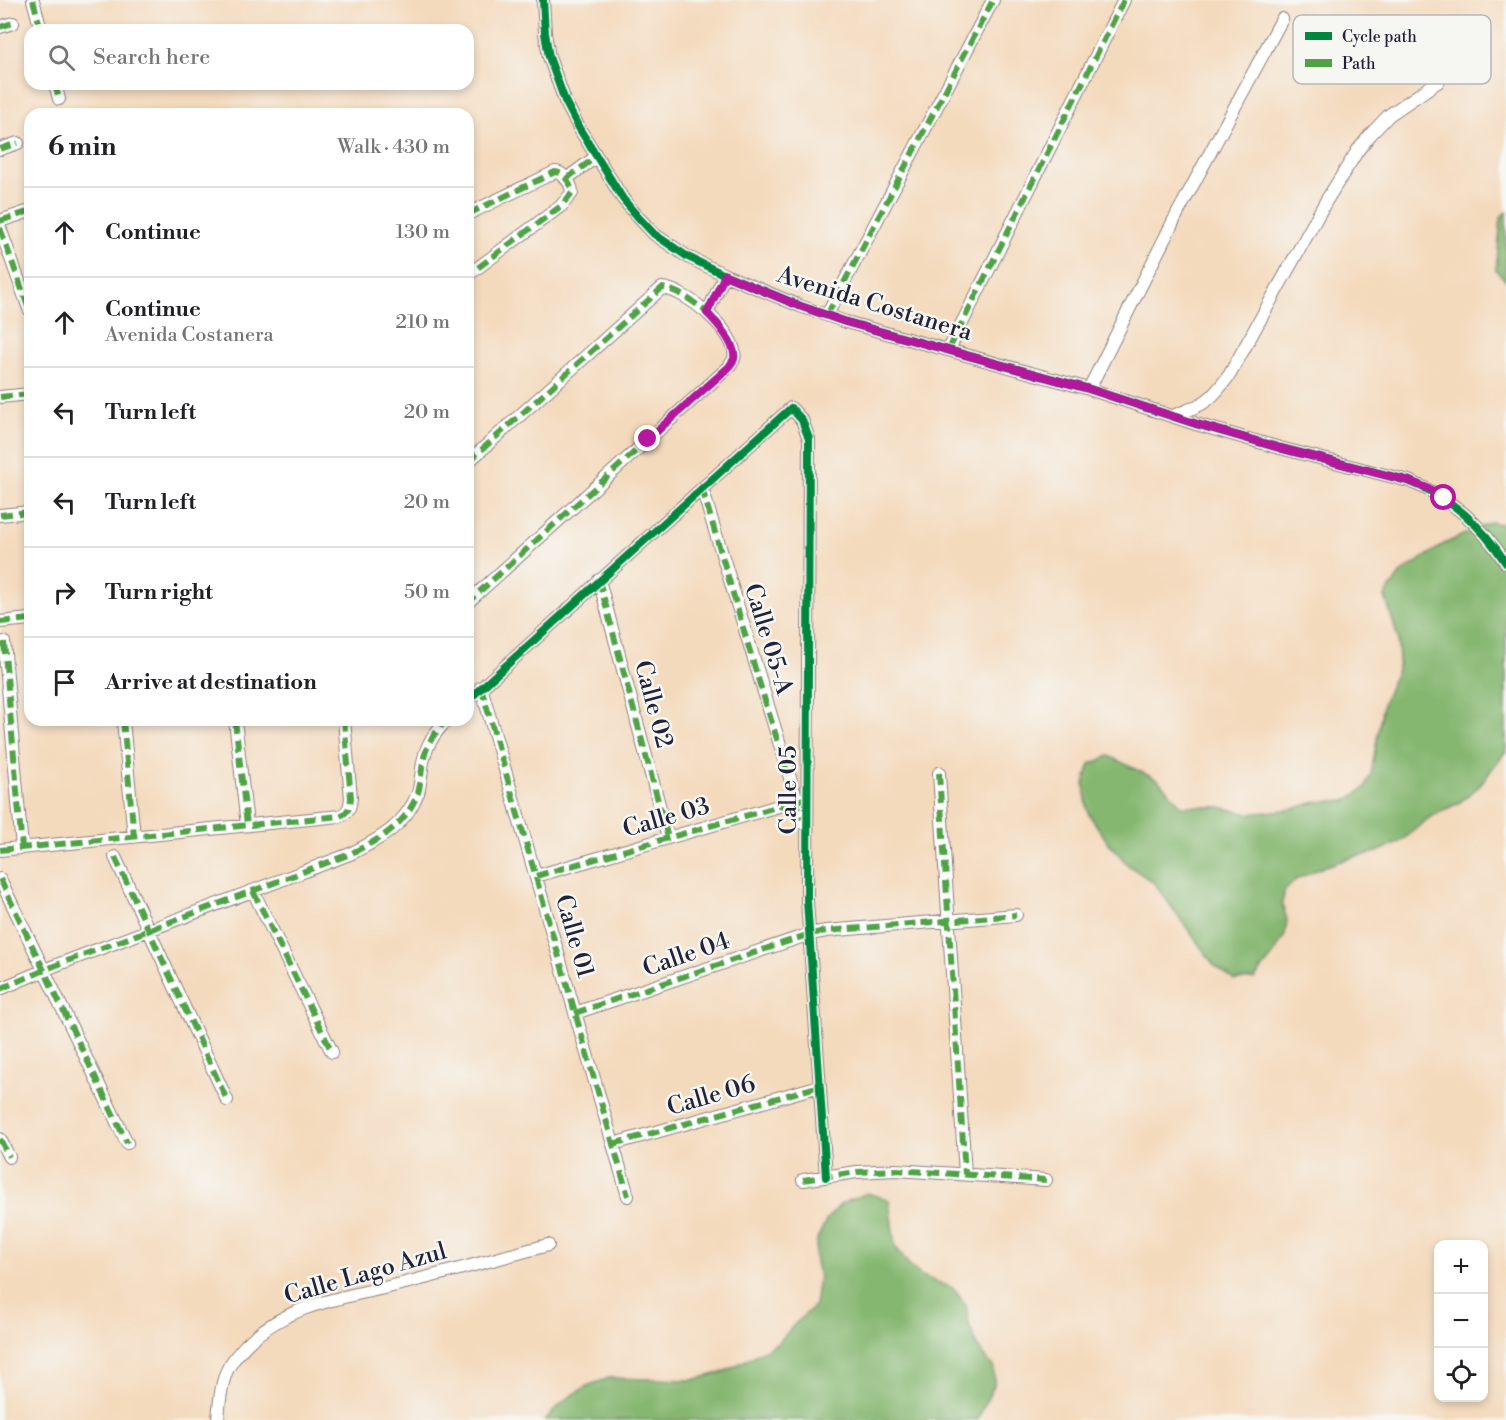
<!DOCTYPE html>
<meta charset="utf-8">
<style>
body{margin:0;font-family:"Libre Bodoni",serif;background:#f2f2f2;color:#202124}
.controls{position:absolute;right:18px;bottom:18px;display:grid;overflow:hidden;border-radius:12px;box-shadow:0 3px 9px #0003}
.controls button{width:54px;height:54px;display:grid;place-items:center;padding:0;border:0;border-bottom:2px solid #e0e0e0;background:#fff;color:#202124;font:30px sans-serif}
.stop{position:absolute;width:18px;height:18px;margin:-14px;border:4px solid #b5179e;border-radius:50%;background:#fff}
.stop.end{background:#b5179e;border-color:#fff;box-shadow:0 2px 6px #0008}
.list{margin:0;padding:0;list-style:none}
h2{display:flex;justify-content:space-between;align-items:center;height:78px;margin:0;padding:0 24px;font-size:26px}
h2 small{font-size:20px;font-weight:400;color:#757577}
.list li{display:grid;grid-template-columns:39px 1fr auto;gap:18px;align-items:center;box-sizing:border-box;height:90px;padding:0 24px;border-top:2px solid #e0e0e0}
.list b{display:block;font-size:22px;white-space:nowrap}
.list p{margin:0;font-size:20px;white-space:nowrap;color:#757577}
.list em{font-size:20px;font-style:normal;color:#757577}
.icon{flex:none;width:33px;height:33px;fill:none;stroke:currentColor;stroke-width:2;stroke-linecap:round;stroke-linejoin:round}
.map{position:relative;flex:none;width:1506px;height:1420px;overflow:hidden}
.search{position:absolute;background:#fff;box-shadow:0 3px 9px #0003;left:24px;top:24px;width:450px;height:66px;display:flex;align-items:center;gap:15px;box-sizing:border-box;padding:0 21px;border-radius:18px;color:#757577;font-size:22px}
.panel{position:absolute;background:#fff;box-shadow:0 3px 9px #0003;left:24px;top:108px;width:450px;height:618px;border-radius:18px}
.map>svg:first-child{display:block}
</style>
<div class="map">
<svg width="1506" height="1420" viewBox="0 0 1506 1420">
<rect width="100%" height="100%" fill="#f6f6f2"/>
<filter id="ink" filterUnits="userSpaceOnUse"><feTurbulence type="fractalNoise" baseFrequency=".0167" numOctaves="2"/><feDisplacementMap in="SourceGraphic" scale="12" xChannelSelector="R" yChannelSelector="G"/><feConvolveMatrix kernelMatrix="1 2 1 2 8 2 1 2 1" color-interpolation-filters="sRGB"/></filter>
<filter id="wash" filterUnits="userSpaceOnUse"><feTurbulence type="fractalNoise" baseFrequency=".008" numOctaves="4" result="noise"/><feDisplacementMap in="SourceGraphic" scale="24" xChannelSelector="R" yChannelSelector="G"/><feGaussianBlur stdDeviation="1.35" result="paint"/><feColorMatrix in="noise" values="0 0 0 0 0 0 0 0 0 0 0 0 0 0 0 0 0 1.4 0 .05"/><feComposite in="paint" operator="in"/></filter>
<g filter="url(#wash)">
<rect width="100%" height="100%" fill="#f4dabd"/>
<path fill="#86b771" stroke="#546c56" stroke-width="1.5" d="M 1506,212 L 1506,281 L 1496,270 L 1501,217 Z
M 1491,522 L 1506,525 L 1506,751 L 1478,787 L 1460,802 L 1429,818 L 1400,842 L 1377,852 L 1353,857 L 1323,867 L 1297,879 L 1285,890 L 1282,903 L 1287,920 L 1285,935 L 1272,957 L 1254,979 L 1234,980 L 1214,965 L 1154,883 L 1128,865 L 1107,841 L 1088,813 L 1084,784 L 1090,764 L 1109,756 L 1158,780 L 1182,806 L 1220,807 L 1249,814 L 1293,809 L 1316,802 L 1347,800 L 1365,788 L 1371,774 L 1383,704 L 1399,664 L 1398,638 L 1385,596 L 1400,574 L 1444,544 Z
M 867,1193 L 889,1200 L 895,1246 L 909,1265 L 922,1276 L 953,1288 L 966,1305 L 969,1325 L 977,1346 L 994,1368 L 994,1385 L 977,1420 L 545,1420 L 565,1400 L 587,1386 L 609,1378 L 692,1380 L 724,1372 L 778,1343 L 795,1324 L 815,1305 L 819,1277 L 815,1256 L 817,1239 L 827,1219 L 841,1204 Z"/>
</g>
<g filter="url(#ink)">
<g fill="none" stroke-linecap="round" stroke-linejoin="round">
<g stroke="#8b7e7c" stroke-width="14">
<path id="street" d="M 33,0 L 41,30
M 543,0 L 545,33 L 549,57 L 565,101 L 579,128 L 623,199 L 638,217 L 654,234 L 688,257 L 725,275 L 800,306 L 846,322 L 1089,389 L 1196,424 L 1280,448 L 1409,481 C 1452,498 1481,525 1506,563
M 0,27 L 13,23
M 55,84 L 59,99
M 0,149 L 18,143
M 566,179 L 596,157
M 468,214 L 555,172 C 564,172 572,185 572,193 L 561,206 L 468,275
M 0,221 L 30,211
M 0,228 L 29,309
M 707,313 L 725,275
M 827,315 L 993,0
M 949,349 L 1124,0
M 1089,389 L 1174,220 L 1282,19
M 0,397 L 30,394
M 1173,416 C 1205,404 1210,402 1230,374 L 1326,201 L 1358,150 L 1371,134 L 1389,115 L 1439,81
M 468,462 L 662,288 C 685,289 740,334 734,359 C 733,362 730,364 729,367 L 468,602
M 702,488 L 804,824
M 0,515 L 30,512
M 599,580 L 668,838
M 0,622 L 30,619
M 4,642 L 22,848
M 481,687 L 628,1196
M 468,700 L 791,408 L 802,420 L 809,439 L 807,901 L 826,1177
M 123,720 L 134,837
M 235,720 L 247,825
M 939,773 L 965,1174
M 0,850 L 340,816 C 349,812 350,807 351,798 L 344,720
M 115,857 L 227,1100
M 536,876 L 803,799
M 0,879 L 127,1143
M 253,891 L 332,1052
M 0,989 L 54,966 L 350,854 C 380,839 405,826 418,793 C 422,779 421,764 426,751 C 430,739 438,729 447,720
M 575,1013 L 810,934 L 826,931 L 1016,915
M 0,1139 L 9,1157
M 613,1144 L 820,1086
M 803,1180 L 857,1172 L 896,1170 L 1046,1180
M 218,1420 C 219,1406 220,1392 224,1379 C 227,1366 237,1355 246,1345 C 287,1303 347,1297 401,1284 C 450,1272 499,1258 548,1245"/>
</g>
<use href="#street" stroke="#fff" stroke-width="12"/>
<path stroke="#50a245" stroke-width="6" stroke-dasharray="12 6" stroke-linecap="butt" d="M 33,0 L 41,30
M 0,27 L 13,23
M 55,84 L 59,99
M 0,149 L 18,143
M 566,179 L 596,157
M 468,214 L 555,172 C 564,172 572,185 572,193 L 561,206 L 468,275
M 0,221 L 30,211
M 0,228 L 29,309
M 707,313 L 725,275
M 827,315 L 993,0
M 949,349 L 1124,0
M 0,397 L 30,394
M 468,462 L 662,288 C 685,289 740,334 734,359 C 733,362 730,364 729,367 L 468,602
M 702,488 L 756,672 L 802,819
M 0,515 L 30,512
M 599,580 L 668,838
M 0,622 L 30,619
M 4,642 L 22,848
M 481,687 L 628,1196
M 123,720 L 134,837
M 235,720 L 247,825
M 939,773 L 965,1174
M 0,850 L 340,816 C 349,812 350,807 351,798 L 344,720
M 115,857 L 227,1100
M 536,876 L 804,799
M 0,879 L 127,1143
M 253,891 L 332,1052
M 0,989 L 54,966 L 350,854 C 380,839 405,826 418,793 C 422,779 421,764 426,751 C 430,739 438,729 447,720
M 575,1013 L 810,934 L 826,931 L 1016,915
M 0,1139 L 9,1157
M 613,1144 L 820,1086
M 803,1180 L 857,1172 L 896,1170 L 1046,1180"/>
<g stroke="#f6f6f2" stroke-width="11">
<path id="cycleway" d="M 543,0 L 545,33 L 549,57 L 565,101 L 579,128 L 623,199 L 638,217 L 654,234 L 688,257 L 725,275 L 800,306 L 846,322 L 1089,389 L 1196,424 L 1280,448 L 1409,481 C 1452,498 1481,525 1506,563
M 468,700 L 791,408 L 802,420 L 809,439 L 807,901 L 826,1177"/>
</g>
<use href="#cycleway" stroke="#00873e" stroke-width="8"/>
</g>
</g>
<g fill="none" stroke-linecap="round" stroke-linejoin="round" filter="url(#ink)">
<path stroke="#b5179e" stroke-width="8" d="M 648,439 L 729,367 C 729,366 734,360 734,359 C 737,345 716,322 707,313 L 725,275 L 800,306 L 846,322 L 1089,389 L 1197,424 L 1280,448 L 1409,481 L 1430,489 L 1444,498"/>
</g>
<g text-anchor="middle" stroke-width="5" stroke-linejoin="round" paint-order="stroke">
<g font-size="24" fill="#22223b" stroke="#f6f6f2">
<text transform="translate(875 303) rotate(17)" y="8">Avenida Costanera</text>
<text transform="translate(769 639) rotate(73)" y="8">Calle 05-A</text>
<text transform="translate(654 704) rotate(75)" y="8">Calle 02</text>
<text transform="translate(788 790) rotate(-90)" y="8">Calle 05</text>
<text transform="translate(666 817) rotate(-16)" y="8">Calle 03</text>
<text transform="translate(575 936) rotate(74)" y="8">Calle 01</text>
<text transform="translate(686 954) rotate(-19)" y="8">Calle 04</text>
<text transform="translate(711 1095) rotate(-16)" y="8">Calle 06</text>
<text transform="translate(365 1273) rotate(-16)" y="8">Calle Lago Azul</text>
</g>
</g>
<rect x="1293" y="15" width="198" height="69" rx="9" fill="#f6f6f2" stroke="#b6b6bb" stroke-width="1.5"/>
<rect x="1305" y="32" width="27" height="8" fill="#00873e"/>
<rect x="1305" y="59" width="27" height="8" fill="#50a245"/>
<g font-size="16" fill="#22223b">
<text x="1342" y="42">Cycle path</text>
<text x="1342" y="69">Path</text>
</g>
</svg>
<div class="controls">
<button>+</button>
<button>−</button>
<button><svg class="icon" aria-label="locate" viewBox="0 0 24 24"><circle cx="12" cy="12" r="6"/><path d="M12 2v4M12 18v4M2 12h4M18 12h4"/></svg></button>
</div>
<div class="stop" style="left:1444px;top:498px"></div>
<div class="stop end" style="left:648px;top:439px"></div>
<div class="search"><svg class="icon" aria-label="search" viewBox="0 0 24 24"><circle cx="10" cy="10" r="6"/><path d="M15 15l6 6"/></svg>Search here</div>
<section class="panel">
<h2>6 min<small>Walk · 430 m</small></h2>
<ul class="list">
<li><svg class="icon" aria-label="ahead" viewBox="0 0 24 24"><path d="M12 20V5M6 11l6-6 6 6"/></svg><div><b>Continue</b></div><em>130 m</em></li>
<li><svg class="icon" aria-label="ahead" viewBox="0 0 24 24"><path d="M12 20V5M6 11l6-6 6 6"/></svg><div><b>Continue</b><p>Avenida Costanera</p></div><em>210 m</em></li>
<li><svg class="icon" aria-label="left" viewBox="0 0 24 24"><path d="M17 20v-9H6M10 6l-5 5 5 5"/></svg><div><b>Turn left</b></div><em>20 m</em></li>
<li><svg class="icon" aria-label="left" viewBox="0 0 24 24"><path d="M17 20v-9H6M10 6l-5 5 5 5"/></svg><div><b>Turn left</b></div><em>20 m</em></li>
<li><svg class="icon" aria-label="right" viewBox="0 0 24 24"><path d="M7 20v-9h11M14 6l5 5-5 5"/></svg><div><b>Turn right</b></div><em>50 m</em></li>
<li><svg class="icon" aria-label="arrive" viewBox="0 0 24 24"><path d="M6 21V4h12l-3 4 3 4H6"/></svg><div><b>Arrive at destination</b></div></li>
</ul>
</section>
</div>
